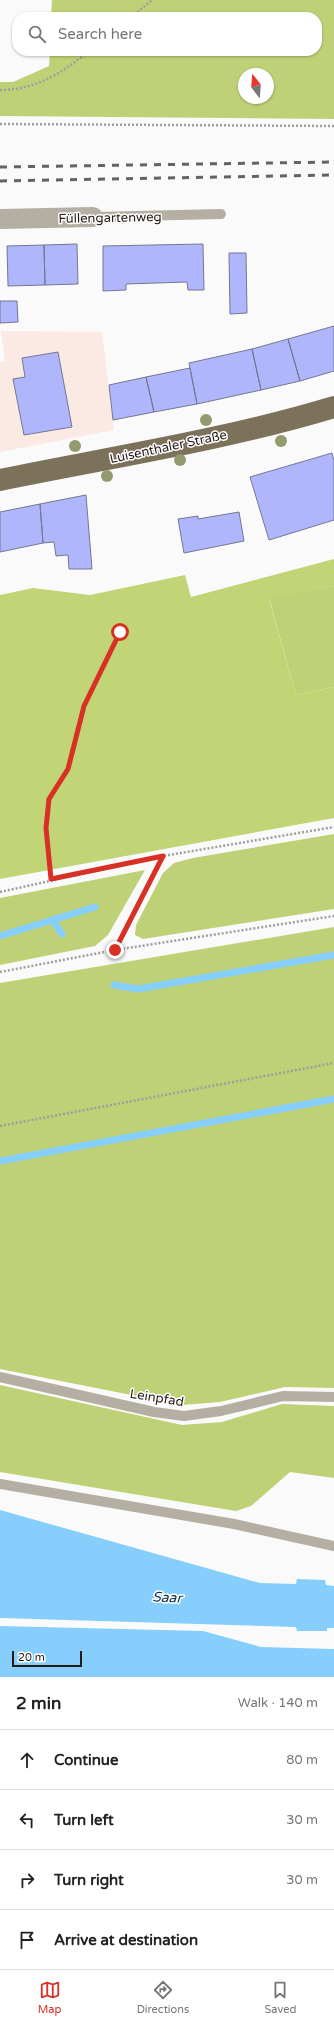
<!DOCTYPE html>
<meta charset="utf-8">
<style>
body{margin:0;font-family:"Varela Round",sans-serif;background:#f2f2f2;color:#222}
.compass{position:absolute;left:238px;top:68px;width:36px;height:36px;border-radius:50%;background:#fff;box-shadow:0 1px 3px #0004;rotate:343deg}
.scale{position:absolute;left:12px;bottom:10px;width:70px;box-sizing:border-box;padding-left:4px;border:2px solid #261a16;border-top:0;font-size:11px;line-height:14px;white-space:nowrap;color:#261a16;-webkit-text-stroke:3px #fff;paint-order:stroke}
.stop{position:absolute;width:12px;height:12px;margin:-9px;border:3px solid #d93025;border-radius:50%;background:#fff}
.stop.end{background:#d93025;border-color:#fff;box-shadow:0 1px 4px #0008}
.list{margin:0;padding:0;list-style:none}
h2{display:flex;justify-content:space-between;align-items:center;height:52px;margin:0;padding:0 16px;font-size:17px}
h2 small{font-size:13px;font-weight:400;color:#767676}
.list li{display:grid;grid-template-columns:26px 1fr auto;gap:12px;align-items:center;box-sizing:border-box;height:60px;padding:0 16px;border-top:1px solid #e0e0e0}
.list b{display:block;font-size:15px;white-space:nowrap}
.list em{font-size:13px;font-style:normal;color:#767676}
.icon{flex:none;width:22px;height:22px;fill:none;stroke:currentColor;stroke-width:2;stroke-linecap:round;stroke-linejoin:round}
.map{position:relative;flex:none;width:334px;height:1677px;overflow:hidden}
.search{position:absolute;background:#fff;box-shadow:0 1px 3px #0004;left:12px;right:12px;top:12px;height:44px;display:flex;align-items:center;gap:10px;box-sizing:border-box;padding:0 14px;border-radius:16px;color:#767676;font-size:15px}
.sheet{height:292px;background:#fff}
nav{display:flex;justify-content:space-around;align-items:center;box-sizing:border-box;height:56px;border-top:1px solid #e0e0e0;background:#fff;font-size:11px;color:#767676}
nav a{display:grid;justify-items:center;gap:2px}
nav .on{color:#d93025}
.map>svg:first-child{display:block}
</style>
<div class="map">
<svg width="334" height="1677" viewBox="0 0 334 1677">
<rect width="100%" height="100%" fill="#fafafa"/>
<path fill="#fbeae4" d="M 1,331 L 102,332 L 114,430 L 0,452 L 0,362 L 5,362 Z"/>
<path fill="#bed177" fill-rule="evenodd" d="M 52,0 L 334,0 L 334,119 L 0,116 L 0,82 L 13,82 L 49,66 L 50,51 L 317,51 L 317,17 L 51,17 ZM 244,74 L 268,74 L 268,98 L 244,98 Z
M 334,586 L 334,687 L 296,695 L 269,598 Z
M 334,834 L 334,909 L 143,939 L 135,935 L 136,925 L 163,873 L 174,863 L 193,858 Z
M 145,870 L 108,935 L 95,946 L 0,965 L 0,898 Z
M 334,927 L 334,1388 L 285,1387 L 220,1402 L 182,1405 L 0,1369 L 0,983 Z
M 0,1385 L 182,1425 L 222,1422 L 282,1404 L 334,1406 L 334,1478 L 290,1472 L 251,1506 L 236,1511 L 0,1472 Z"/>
<path fill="#c1d576" d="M 334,559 L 334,586 L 269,599 L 296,695 L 334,687 L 334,818 L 0,879 L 0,595 L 33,588 L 90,595 L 185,575 L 191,597 Z"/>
<path fill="#86cffd" d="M 0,1510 L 260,1583 L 296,1584 L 297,1579 L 325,1580 L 326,1585 L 334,1586 L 334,1628 L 327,1628 L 327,1631 L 297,1631 L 296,1627 L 0,1618 Z
M 0,1626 L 203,1631 L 261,1647 L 334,1649 L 334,1677 L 0,1677 Z"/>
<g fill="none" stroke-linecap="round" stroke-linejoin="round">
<path stroke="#86cffd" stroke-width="7" d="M 52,920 L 62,934
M 0,936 L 95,907
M 114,985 L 138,989 L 334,955
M 0,1161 L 334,1099"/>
</g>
<path fill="#b0b6fb" stroke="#747792" d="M 77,244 L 78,284 L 45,285 L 44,245 Z
M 203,244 L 204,290 L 188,290 L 187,282 L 126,284 L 126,290 L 103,291 L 103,246 Z
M 44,245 L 45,285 L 8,286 L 7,246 Z
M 229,253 L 246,253 L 247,313 L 230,314 Z
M 0,301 L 17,301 L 18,322 L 0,323 Z
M 334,326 L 334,371 L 300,381 L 288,339 Z
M 288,339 L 300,381 L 261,390 L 252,349 Z
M 252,349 L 261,390 L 197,404 L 189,363 Z
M 58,352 L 72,427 L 24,435 L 13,379 L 25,377 L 22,358 Z
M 190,368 L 197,404 L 154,412 L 146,377 Z
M 146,377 L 154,412 L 113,420 L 109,385 Z
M 332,453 L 334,461 L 334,520 L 269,540 L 250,477 Z
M 86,495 L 92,569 L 69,569 L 68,555 L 56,556 L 54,542 L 43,543 L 40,504 Z
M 40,504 L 43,543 L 0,552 L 0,512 Z
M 239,512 L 244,541 L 184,553 L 178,519 L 198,516 L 198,519 Z"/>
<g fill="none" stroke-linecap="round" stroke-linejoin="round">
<path stroke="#a29d9b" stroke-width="2.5" stroke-dasharray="2 2" stroke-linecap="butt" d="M 131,17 L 152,0
M 0,90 C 36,90 62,73 89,51
M 0,124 L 334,126
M 51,879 L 46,828 L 49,799 L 68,769 L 84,706 L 120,632
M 0,892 L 163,856 L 334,827
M 115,950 L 334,916
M 0,972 L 115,950 L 162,856
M 0,1126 L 334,1063"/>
<path stroke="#b5afa3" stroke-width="10" d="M 93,217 L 221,214
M 0,1377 L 154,1412 L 184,1416 L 221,1411 L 283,1396 L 334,1397
M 0,1484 L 234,1524 L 334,1546"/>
<path stroke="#b5afa3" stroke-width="20" d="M 0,219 L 93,217"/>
<path stroke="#7c725b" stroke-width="22" d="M 0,480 C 112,457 225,440 334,407"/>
<path stroke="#69615e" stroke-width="3" stroke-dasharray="7 7" stroke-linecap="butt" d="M 0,167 L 334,162
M 0,181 L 334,175"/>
</g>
<g fill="#949a70">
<circle cx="206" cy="420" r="6"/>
<circle cx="281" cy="441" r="6"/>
<circle cx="75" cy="446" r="6"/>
<circle cx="180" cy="460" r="6"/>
<circle cx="107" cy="476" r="6"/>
</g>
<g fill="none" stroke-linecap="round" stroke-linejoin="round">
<path stroke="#d93025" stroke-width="5" d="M 115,950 L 163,856 L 51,879 L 46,828 L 49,799 L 68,769 L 84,706 L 120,632"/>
</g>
<g text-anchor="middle" stroke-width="3" stroke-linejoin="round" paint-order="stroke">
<g font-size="13" fill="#261a16" stroke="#fff">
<text transform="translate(110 217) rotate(-1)" y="5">Füllengartenweg</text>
<text transform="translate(168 446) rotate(-12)" y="5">Luisenthaler Straße</text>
<text transform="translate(157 1397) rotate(9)" y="5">Leinpfad</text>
</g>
<g font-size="14" font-style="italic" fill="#0a354c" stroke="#fff">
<text transform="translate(167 1597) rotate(3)" y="5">Saar</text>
</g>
</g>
</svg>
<svg class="compass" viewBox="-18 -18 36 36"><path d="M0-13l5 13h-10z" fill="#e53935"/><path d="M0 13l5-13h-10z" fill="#767676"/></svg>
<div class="scale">20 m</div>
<div class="stop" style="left:120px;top:632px"></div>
<div class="stop end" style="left:115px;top:950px"></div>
<div class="search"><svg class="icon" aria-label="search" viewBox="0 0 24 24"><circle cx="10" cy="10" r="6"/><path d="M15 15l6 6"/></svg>Search here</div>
</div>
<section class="sheet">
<h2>2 min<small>Walk · 140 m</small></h2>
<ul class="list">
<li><svg class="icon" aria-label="ahead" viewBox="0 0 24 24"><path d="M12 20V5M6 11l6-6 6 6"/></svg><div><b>Continue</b></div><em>80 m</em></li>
<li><svg class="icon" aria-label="left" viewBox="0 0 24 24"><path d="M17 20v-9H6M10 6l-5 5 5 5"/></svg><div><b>Turn left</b></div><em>30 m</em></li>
<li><svg class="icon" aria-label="right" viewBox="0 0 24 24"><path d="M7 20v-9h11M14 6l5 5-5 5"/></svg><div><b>Turn right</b></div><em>30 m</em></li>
<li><svg class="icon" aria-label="arrive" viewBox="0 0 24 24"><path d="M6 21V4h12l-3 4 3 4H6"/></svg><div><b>Arrive at destination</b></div></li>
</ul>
</section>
<nav>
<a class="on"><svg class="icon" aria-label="map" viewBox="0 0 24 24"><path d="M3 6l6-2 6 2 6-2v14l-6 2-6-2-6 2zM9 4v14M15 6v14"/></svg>Map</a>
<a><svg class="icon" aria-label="directions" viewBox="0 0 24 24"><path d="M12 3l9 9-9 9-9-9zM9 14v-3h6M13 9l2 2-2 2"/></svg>Directions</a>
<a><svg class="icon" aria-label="saved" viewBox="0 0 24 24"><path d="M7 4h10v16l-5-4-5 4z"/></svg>Saved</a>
</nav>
